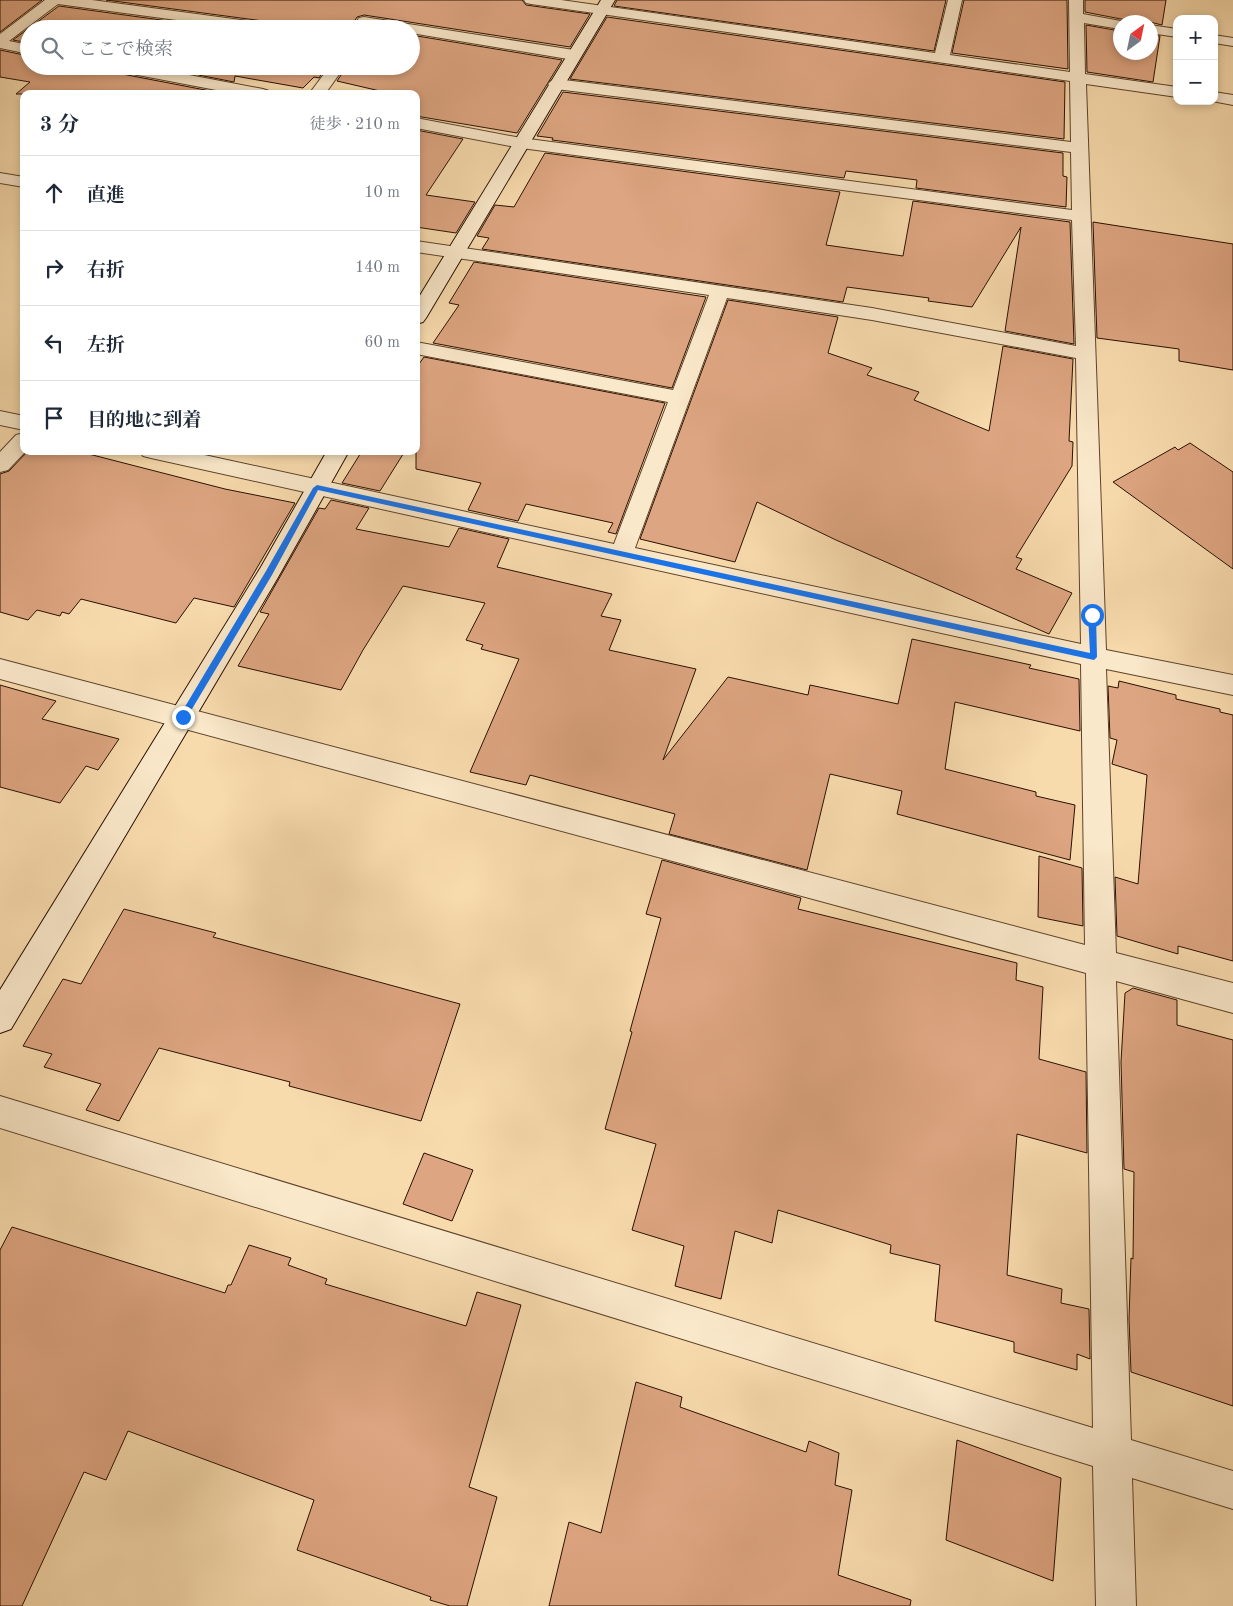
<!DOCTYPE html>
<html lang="ja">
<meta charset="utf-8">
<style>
body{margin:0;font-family:"Old Standard TT","Noto Serif JP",serif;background:#f6f6f7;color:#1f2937}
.controls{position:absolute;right:15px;top:15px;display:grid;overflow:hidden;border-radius:10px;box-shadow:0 2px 8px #0003}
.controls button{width:45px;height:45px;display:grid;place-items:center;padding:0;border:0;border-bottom:1px solid #e0e1e3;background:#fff;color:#1f2937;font:25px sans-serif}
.compass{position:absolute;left:1113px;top:15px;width:45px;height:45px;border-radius:50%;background:#fff;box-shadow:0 2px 8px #0003;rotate:33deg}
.stop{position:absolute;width:15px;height:15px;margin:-11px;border:4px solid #1a73e8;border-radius:50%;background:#fff}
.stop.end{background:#1a73e8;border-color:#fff;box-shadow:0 1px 5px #0008}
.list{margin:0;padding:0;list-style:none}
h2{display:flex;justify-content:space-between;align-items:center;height:65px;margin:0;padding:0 20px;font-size:21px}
h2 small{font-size:16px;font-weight:400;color:#747a83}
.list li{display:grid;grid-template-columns:32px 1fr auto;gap:15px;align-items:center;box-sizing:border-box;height:75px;padding:0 20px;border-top:1px solid #e0e1e3}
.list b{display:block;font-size:19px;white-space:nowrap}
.list em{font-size:16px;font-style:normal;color:#747a83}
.icon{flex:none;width:28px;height:28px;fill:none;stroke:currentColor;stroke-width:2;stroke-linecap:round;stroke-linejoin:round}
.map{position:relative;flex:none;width:1233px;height:1606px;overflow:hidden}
.search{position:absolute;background:#fff;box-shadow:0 2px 8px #0003;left:20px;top:20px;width:400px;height:55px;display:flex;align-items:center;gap:12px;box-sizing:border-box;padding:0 18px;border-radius:28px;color:#747a83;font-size:19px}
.panel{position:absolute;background:#fff;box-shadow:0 2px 8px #0003;left:20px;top:90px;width:400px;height:365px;border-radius:10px}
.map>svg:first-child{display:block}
</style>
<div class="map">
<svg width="1233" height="1606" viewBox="0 0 1233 1606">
<rect width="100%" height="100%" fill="#f8dbad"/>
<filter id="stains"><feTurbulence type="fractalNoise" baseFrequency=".004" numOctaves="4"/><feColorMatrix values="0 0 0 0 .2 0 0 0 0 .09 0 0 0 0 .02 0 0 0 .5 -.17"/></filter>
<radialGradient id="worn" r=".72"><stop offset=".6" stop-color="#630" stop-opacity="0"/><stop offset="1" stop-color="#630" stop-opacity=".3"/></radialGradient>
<path fill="#dda581" stroke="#2a1000" d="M 0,0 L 42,0 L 0,32 Z
M 106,0 L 522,0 L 526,5 L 590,14 L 570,47 L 364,15 L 357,17 L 355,20 L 357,25 L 374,29 L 271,29 L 270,23 L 263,21 Z
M 617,0 L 946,0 L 934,51 L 614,6 Z
M 964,0 L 1067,0 L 1068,69 L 952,53 Z
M 1085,0 L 1166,0 L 1162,25 L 1150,22 L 1128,22 L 1126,20 L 1085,12 Z
M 59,6 L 227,29 L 29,29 L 29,43 L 13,40 Z
M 607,17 L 1065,82 L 1064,139 L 570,79 Z
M 1086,25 L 1120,31 L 1120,52 L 1150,52 L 1150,35 L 1160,36 L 1153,82 L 1087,72 Z
M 411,35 L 562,60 L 517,133 L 416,116 L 416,94 L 393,94 L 337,81 L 347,66 L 411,66 Z
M 0,50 L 29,56 L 29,66 L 108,66 L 111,71 L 117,73 L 226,94 L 16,94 L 30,82 L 0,77 Z
M 153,66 L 327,66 L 319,78 L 314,77 L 303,88 L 235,76 L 234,82 Z
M 563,92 L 1063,153 L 1063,176 L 1067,177 L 1066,207 L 916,188 L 917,180 L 846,171 L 844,178 L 552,140 L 553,138 L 537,136 Z
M 416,130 L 463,139 L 426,195 L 475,202 L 456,233 L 416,227 Z
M 545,153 L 840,192 L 826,245 L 903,256 L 913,201 L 1070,222 L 1074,344 L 1005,331 L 1021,227 L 972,307 L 928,301 L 929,298 L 847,287 L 843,302 L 482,249 L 489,238 L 477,236 L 495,205 L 514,207 Z
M 1093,222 L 1233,244 L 1233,370 L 1179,361 L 1179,349 L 1097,338 Z
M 474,262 L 706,297 L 672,388 L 433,343 L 459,305 L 449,303 Z
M 728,300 L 838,317 L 828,353 L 872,368 L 867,375 L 919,392 L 914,400 L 989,431 L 1003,346 L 1073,359 L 1069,441 L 1073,442 L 1072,466 L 1016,557 L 1022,559 L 1016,569 L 1072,593 L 1049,634 L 836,540 L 757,502 L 735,562 L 640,539 Z
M 424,357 L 665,403 L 616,534 L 608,532 L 613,523 L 526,504 L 518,521 L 468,510 L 481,483 L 416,469 L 416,368 Z
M 1190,443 L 1233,472 L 1233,569 L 1113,482 L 1175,447 L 1178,450 Z
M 28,451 L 77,451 L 225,489 L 295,503 L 234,607 L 194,598 L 176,623 L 81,599 L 69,614 L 62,612 L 60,616 L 37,610 L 28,620 L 0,612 L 0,474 L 9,471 Z
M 362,451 L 405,451 L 380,491 L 342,483 Z
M 331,500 L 369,508 L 356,529 L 449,547 L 459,528 L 509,539 L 497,567 L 612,594 L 601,616 L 621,620 L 609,650 L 696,669 L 663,760 L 728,677 L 808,695 L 810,685 L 898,704 L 912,639 L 1031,665 L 1029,668 L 1079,679 L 1080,731 L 955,702 L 945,769 L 1036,792 L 1036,796 L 1075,805 L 1070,860 L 897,814 L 902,791 L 830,774 L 807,870 L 669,834 L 675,814 L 530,775 L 526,785 L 470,772 L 519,659 L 481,649 L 483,645 L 466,640 L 485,603 L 403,586 L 363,650 L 341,690 L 238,666 L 269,614 L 260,612 L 319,508 L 325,509 Z
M 1119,681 L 1176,695 L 1176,699 L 1220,709 L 1220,712 L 1233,715 L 1233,961 L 1178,946 L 1178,954 L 1117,936 L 1115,877 L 1138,884 L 1147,775 L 1112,764 L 1117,740 L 1110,738 L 1108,686 L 1118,688 Z
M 0,685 L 56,701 L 42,719 L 119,739 L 98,770 L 86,766 L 60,803 L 0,787 Z
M 1039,856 L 1082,868 L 1083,926 L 1038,917 Z
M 662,860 L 801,898 L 798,909 L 1017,963 L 1016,980 L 1043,987 L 1039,1059 L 1086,1072 L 1087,1153 L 1017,1134 L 1007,1275 L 1062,1289 L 1061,1303 L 1089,1309 L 1090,1359 L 1077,1354 L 1077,1370 L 1014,1352 L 1014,1342 L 935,1321 L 940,1265 L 890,1253 L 891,1245 L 778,1210 L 772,1243 L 735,1231 L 721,1299 L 675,1286 L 684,1246 L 632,1230 L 656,1144 L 605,1129 L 632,1032 L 630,1031 L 661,918 L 646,914 Z
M 124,909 L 216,933 L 213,937 L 460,1004 L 421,1121 L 289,1086 L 290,1082 L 159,1048 L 119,1121 L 86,1110 L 101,1084 L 44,1067 L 52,1054 L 23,1046 L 63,979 L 81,984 Z
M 1133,988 L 1177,1000 L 1177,1025 L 1233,1040 L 1233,1406 L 1131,1372 L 1129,1319 L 1131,1258 L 1133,1259 L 1134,1172 L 1124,1169 L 1121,1062 L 1125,993 Z
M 424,1153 L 473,1170 L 452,1221 L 403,1204 Z
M 12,1227 L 225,1293 L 228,1285 L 231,1285 L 249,1245 L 291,1258 L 288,1265 L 327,1279 L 325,1284 L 466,1326 L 477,1292 L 521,1305 L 469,1487 L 497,1497 L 467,1606 L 450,1606 L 430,1600 L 431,1597 L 297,1550 L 314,1500 L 128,1431 L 106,1480 L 84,1472 L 22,1606 L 0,1606 L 0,1250 Z
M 636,1382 L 682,1397 L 680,1407 L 806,1452 L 809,1441 L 839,1453 L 835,1485 L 852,1490 L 838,1575 L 911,1600 L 910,1606 L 549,1606 L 569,1522 L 601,1533 Z
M 957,1440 L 1061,1478 L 1053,1581 L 946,1540 Z"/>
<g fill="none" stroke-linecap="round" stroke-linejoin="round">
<g stroke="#5e432b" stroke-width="2">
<path id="street" d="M 45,0 L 92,0 L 263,23 L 268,24 L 270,27 L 269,29 L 243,29 L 58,4 L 9,41 L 29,45 L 29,54 L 0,48 L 0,34 Z
M 524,0 L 561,0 L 935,53 L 948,0 L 962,0 L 950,55 L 1070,72 L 1069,0 L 1083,0 L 1083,14 L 1126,22 L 1120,22 L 1120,29 L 1084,23 L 1085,74 L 1177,87 L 1177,97 L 1086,84 L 1106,650 L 1233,675 L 1233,695 L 1106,669 L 1116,953 L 1233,983 L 1233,1013 L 1116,981 L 1131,1440 L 1233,1471 L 1233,1509 L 1132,1478 L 1136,1606 L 1096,1606 L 1093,1466 L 0,1128 L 0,1096 L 1093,1428 L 1086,973 L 0,679 L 0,659 L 1085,945 L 1081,664 L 151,458 L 143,456 L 140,451 L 186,451 L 614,544 L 668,402 L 416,354 L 416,342 L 673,390 L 709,295 L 416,252 L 416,241 L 872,308 L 1076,346 L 1072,220 L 521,148 L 416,128 L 416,118 L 521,138 L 1072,210 L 1071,152 L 556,89 L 551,87 L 548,84 L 551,81 L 556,79 L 1071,142 L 1070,81 L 531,4 L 526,3 ZM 727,298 L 872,320 L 1076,358 L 1081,644 L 635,548 Z
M 364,17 L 574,50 L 579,52 L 582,55 L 579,58 L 574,60 L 411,33 L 411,29 L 385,29 L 359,24 L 357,21 L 359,18 Z
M 1150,25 L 1177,29 L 1177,37 L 1150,33 Z
M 1214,35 L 1233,38 L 1233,46 L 1214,43 Z
M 110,66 L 142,66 L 263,89 L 269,91 L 271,94 L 237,94 L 117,71 L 112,69 Z
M 330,66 L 345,66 L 325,94 L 309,94 Z
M 1214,92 L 1233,95 L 1233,105 L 1212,101 L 1214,101 Z
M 0,173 L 24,177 L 24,187 L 0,183 Z
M 0,411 L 24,416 L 24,430 L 0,425 Z
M 24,433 L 24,451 L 26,451 L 8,470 L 0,472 L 0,452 L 16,435 Z"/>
</g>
<g stroke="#2a1000" stroke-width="2">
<path id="secondary" d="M 601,0 L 615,0 L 426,318 L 423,322 L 416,324 L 416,302 Z
M 327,451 L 349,451 L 277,579 L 11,1029 L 0,1033 L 0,990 L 261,567 Z"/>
</g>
<use href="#street" fill="#fae8ca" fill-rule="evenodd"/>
<use href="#secondary" fill="#fae8ca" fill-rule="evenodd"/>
</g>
<path fill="#1a73e8" d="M 317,485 L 1090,653 L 1088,615 L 1092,612 L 1096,615 L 1097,657 L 1094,660 L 318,490 L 272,575 L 186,719 L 180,719 L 180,715 L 266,571 L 313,488 Z"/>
<rect width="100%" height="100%" filter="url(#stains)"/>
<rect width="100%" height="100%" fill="url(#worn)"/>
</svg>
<div class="controls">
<button>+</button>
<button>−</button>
</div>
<svg class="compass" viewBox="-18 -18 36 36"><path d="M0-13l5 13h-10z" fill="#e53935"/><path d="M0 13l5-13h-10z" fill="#747a83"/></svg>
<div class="stop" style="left:1092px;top:615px"></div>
<div class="stop end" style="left:183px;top:717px"></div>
<div class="search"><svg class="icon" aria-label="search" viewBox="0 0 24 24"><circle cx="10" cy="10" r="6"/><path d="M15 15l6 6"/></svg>ここで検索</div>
<section class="panel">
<h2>3 分<small>徒歩 · 210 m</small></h2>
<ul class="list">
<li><svg class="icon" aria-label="ahead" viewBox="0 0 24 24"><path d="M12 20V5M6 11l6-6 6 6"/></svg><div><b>直進</b></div><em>10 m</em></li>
<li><svg class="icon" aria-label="right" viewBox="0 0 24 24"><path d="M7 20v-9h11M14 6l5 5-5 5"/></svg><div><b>右折</b></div><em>140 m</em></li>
<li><svg class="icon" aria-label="left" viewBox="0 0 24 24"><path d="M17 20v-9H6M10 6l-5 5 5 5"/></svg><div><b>左折</b></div><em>60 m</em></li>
<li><svg class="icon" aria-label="arrive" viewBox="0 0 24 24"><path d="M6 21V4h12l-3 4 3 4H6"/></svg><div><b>目的地に到着</b></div></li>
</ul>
</section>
</div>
